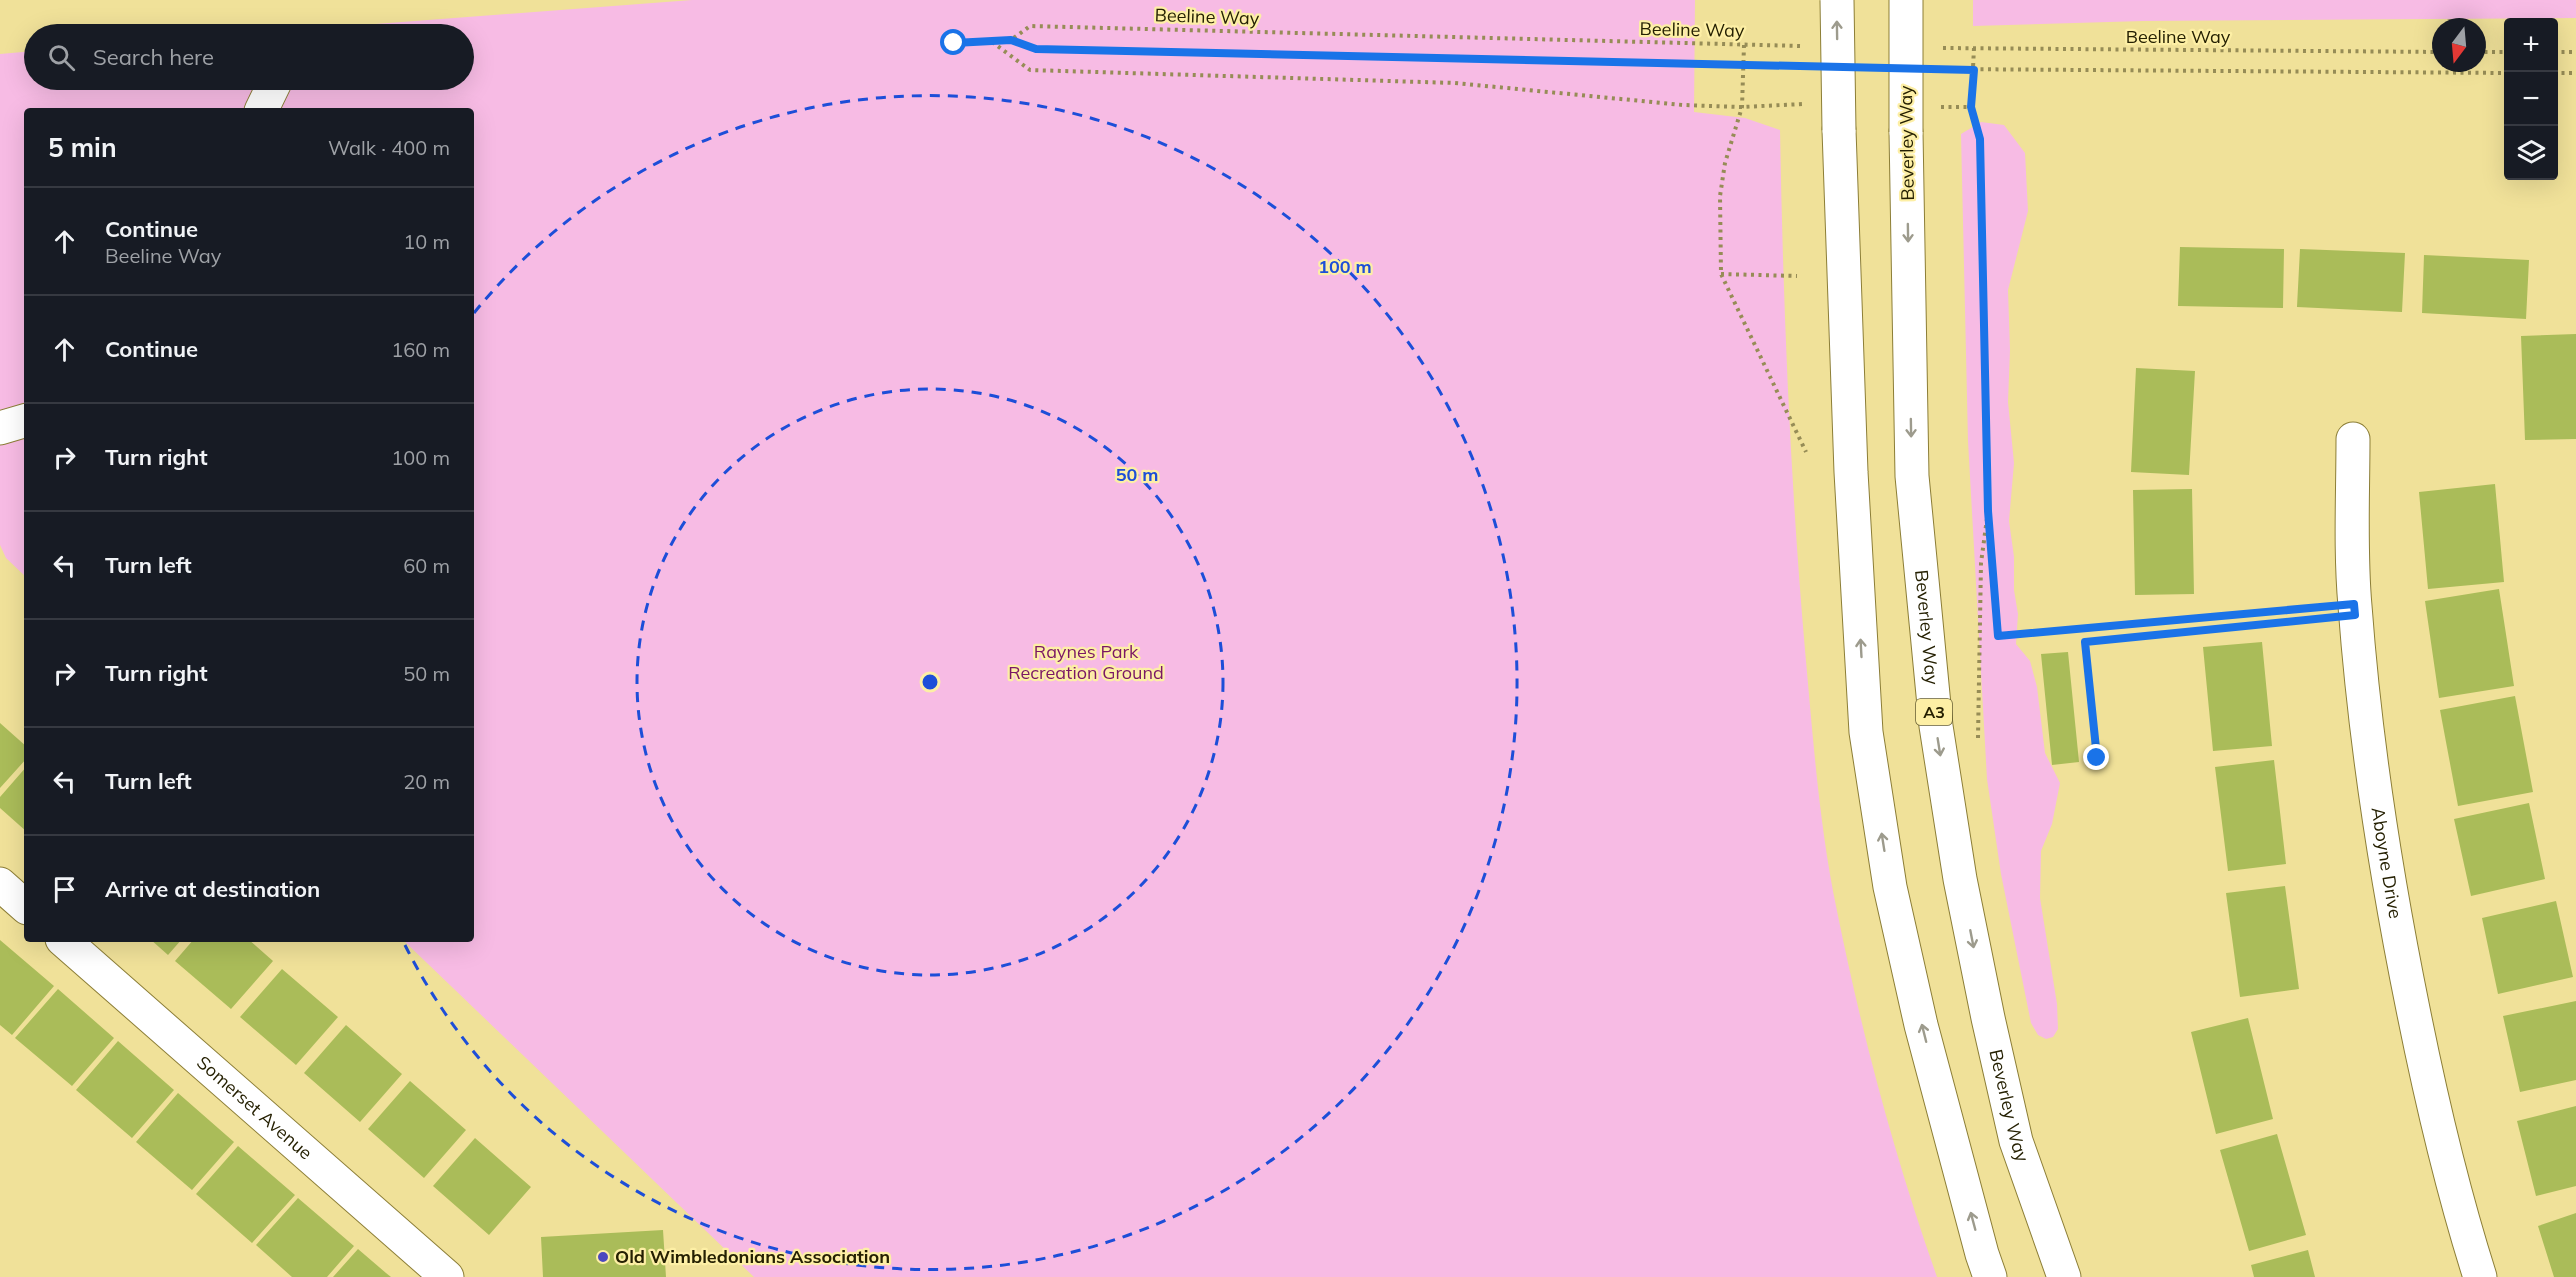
<!DOCTYPE html>
<meta charset="utf-8">
<style>
body{margin:0;font-family:Mulish,sans-serif;background:#20242c;color:#f1f3f6}
.controls{position:absolute;right:18px;top:18px;display:grid;overflow:hidden;border-radius:6px;box-shadow:0 6px 24px #0002}
.controls button{width:54px;height:54px;display:grid;place-items:center;padding:0;border:0;border-bottom:2px solid #363941;background:#171b24;color:#f1f3f6;font:30px sans-serif}
.compass{position:absolute;left:2432px;top:18px;width:54px;height:54px;border-radius:50%;background:#171b24;box-shadow:0 6px 24px #0002;rotate:196deg}
.stop{position:absolute;width:18px;height:18px;margin:-14px;border:4px solid #1a73e8;border-radius:50%;background:#fff}
.stop.end{background:#1a73e8;border-color:#fff;box-shadow:0 2px 6px #0008}
.list{margin:0;padding:0;list-style:none}
h2{display:flex;justify-content:space-between;align-items:center;height:78px;margin:0;padding:0 24px;font-size:26px}
h2 small{font-size:20px;font-weight:400;color:#9ea1a6}
.list li{display:grid;grid-template-columns:39px 1fr auto;gap:18px;align-items:center;box-sizing:border-box;height:108px;padding:0 24px;border-top:2px solid #363941}
.list b{display:block;font-size:22px;white-space:nowrap}
.list p{margin:0;font-size:20px;white-space:nowrap;color:#9ea1a6}
.list em{font-size:20px;font-style:normal;color:#9ea1a6}
.icon{flex:none;width:33px;height:33px;fill:none;stroke:currentColor;stroke-width:2;stroke-linecap:round;stroke-linejoin:round}
.map{position:relative;flex:none;width:2576px;height:1277px;overflow:hidden}
.search{position:absolute;background:#171b24;box-shadow:0 6px 24px #0002;left:24px;top:24px;width:450px;height:66px;display:flex;align-items:center;gap:15px;box-sizing:border-box;padding:0 21px;border-radius:33px;color:#9ea1a6;font-size:22px}
.panel{position:absolute;background:#171b24;box-shadow:0 6px 24px #0002;left:24px;top:108px;width:450px;height:834px;border-radius:6px}
.map>svg:first-child{display:block}
</style>
<div class="map">
<svg width="2576" height="1277" viewBox="0 0 2576 1277">
<rect width="100%" height="100%" fill="#f0e199"/>
<path fill="#f7bbe4" d="M 692,0 L 1695,0 L 1694,112 L 1745,118 L 1780,130 C 1783,304 1790,477 1805,650 C 1813,737 1819,825 1837,911 C 1862,1035 1895,1158 1937,1277 L 754,1277 L 402,939 L 471,939 L 471,111 L 27,111 L 27,578 L 6,558 L 0,545 L 0,54 L 34,51 L 34,80 L 464,80 L 464,34 L 245,34 Z
M 1973,0 L 2576,0 L 2576,18 L 2143,21 L 1973,26 Z
M 1981,122 L 2004,125 L 2025,153 L 2028,211 L 2008,290 L 2010,350 L 2008,402 L 2014,463 L 2009,521 L 2014,557 L 2014,590 L 2018,614 L 2016,644 L 2030,661 L 2037,687 L 2045,753 L 2060,783 L 2052,824 L 2041,851 L 2040,898 L 2057,1004 L 2058,1029 L 2053,1037 L 2046,1039 L 2038,1035 L 2031,1023 L 2001,874 L 1987,779 L 1968,441 L 1961,134 Z"/>
<path fill="#aabc59" d="M 2180,247 L 2284,249 L 2283,308 L 2178,306 Z
M 2300,249 L 2405,253 L 2402,312 L 2297,307 Z
M 2424,255 L 2529,260 L 2526,319 L 2422,313 Z
M 2576,334 L 2576,439 L 2525,440 L 2521,336 Z
M 2136,368 L 2195,371 L 2189,475 L 2131,472 Z
M 2495,484 L 2504,582 L 2428,589 L 2419,492 Z
M 2192,489 L 2194,594 L 2135,595 L 2133,490 Z
M 2499,589 L 2514,686 L 2439,698 L 2425,601 Z
M 2262,642 L 2272,746 L 2213,751 L 2203,647 Z
M 2068,652 L 2079,762 L 2052,765 L 2041,654 Z
M 2515,696 L 2533,792 L 2458,806 L 2440,710 Z
M 0,723 L 27,747 L 27,758 L 0,788 Z
M 2274,760 L 2286,864 L 2228,871 L 2215,767 Z
M 27,766 L 27,832 L 0,808 L 0,797 Z
M 2529,803 L 2545,879 L 2471,896 L 2454,819 Z
M 2285,886 L 2299,989 L 2240,997 L 2226,893 Z
M 2556,901 L 2573,977 L 2498,994 L 2482,918 Z
M 150,939 L 182,939 L 168,955 Z
M 194,939 L 248,939 L 273,961 L 231,1009 L 175,961 Z
M 0,940 L 54,986 L 12,1035 L 0,1025 Z
M 282,969 L 338,1017 L 296,1065 L 240,1017 Z
M 58,989 L 114,1038 L 72,1086 L 15,1038 Z
M 2576,1001 L 2576,1080 L 2520,1092 L 2503,1016 Z
M 2248,1018 L 2273,1119 L 2216,1134 L 2191,1032 Z
M 346,1025 L 402,1074 L 360,1122 L 304,1073 Z
M 118,1041 L 174,1090 L 132,1138 L 76,1090 Z
M 410,1081 L 466,1130 L 424,1178 L 368,1129 Z
M 178,1093 L 234,1142 L 192,1190 L 136,1142 Z
M 2576,1106 L 2576,1186 L 2536,1196 L 2517,1121 Z
M 2277,1134 L 2306,1235 L 2249,1251 L 2220,1150 Z
M 475,1138 L 531,1187 L 489,1235 L 433,1186 Z
M 238,1146 L 295,1195 L 252,1243 L 196,1194 Z
M 298,1198 L 354,1246 L 327,1277 L 292,1277 L 256,1245 Z
M 2576,1213 L 2576,1277 L 2554,1277 L 2538,1226 Z
M 663,1230 L 666,1277 L 543,1277 L 541,1237 Z
M 358,1249 L 386,1273 L 391,1277 L 333,1277 Z
M 2308,1250 L 2315,1277 L 2254,1277 L 2251,1265 Z"/>
<g fill="none" stroke-linecap="round" stroke-linejoin="round">
<g stroke="#8c7e37" stroke-width="35">
<g id="minor">
<path d="M 261,111 L 276,80"/>
<path d="M 0,428 L 27,420"/>
<path id="s1" d="M 2353,439 C 2353,494 2350,551 2355,606 C 2365,742 2386,876 2413,1009 C 2431,1099 2452,1189 2480,1277"/>
<path d="M 0,884 L 27,908"/>
<path id="s2" d="M 62,939 L 447,1277"/>
</g>
</g>
<g stroke="#8c7e37" stroke-width="35">
<g id="highway">
<path d="M 1839,130 L 1851,472 L 1866,732 L 1890,887 L 1921,1025 L 1982,1254 L 1990,1277"/>
<path id="s3" d="M 1906,132 L 1912,476 L 1936,726 L 1960,879 L 1988,1018 L 2016,1141 L 2064,1277"/>
</g>
</g>
<path stroke="#968c56" stroke-width="4" stroke-dasharray="3 4.5" stroke-linecap="butt" d="M 1011,40 L 1036,49 L 1803,67
M 992,42 L 1030,70 L 1455,83 L 1683,105 L 1742,107 L 1802,104
M 947,43 L 1011,40 L 1030,26 L 1800,46
M 1744,45 L 1742,107 L 1725,163 L 1720,196 L 1721,274 L 1806,452
M 1943,48 L 2441,52
M 1974,48 L 1971,107 L 1980,139 L 1988,511
M 2477,52 L 2508,52
M 2554,52 L 2576,52
M 1943,69 L 2508,73
M 2554,73 L 2576,73
M 1941,107 L 1971,107
M 1721,274 L 1797,276
M 1978,738 L 1981,563 L 1988,511 L 1998,636 L 2318,607
M 2097,758 L 2085,642 L 2319,618"/>
<use href="#minor" stroke="#fff" stroke-width="33"/>
<use href="#highway" stroke="#fff" stroke-width="33"/>
<g stroke="#8c7e37" stroke-width="35" stroke-linecap="butt">
<path id="highway-bridge" d="M 1837,0 L 1839,130
M 1906,0 L 1906,132"/>
</g>
<use href="#highway-bridge" stroke="#fff" stroke-width="33"/>
</g>
<defs><path id="oneway-shaft" d="M-6 0H5M1.5-3L5.5 0L1.5 3" fill="none" stroke-width="1.6" stroke-linecap="round" stroke-linejoin="round" transform="scale(1.5)"/></defs>
<g stroke="#9d9b8d">
<use href="#oneway-shaft" transform="translate(1837 30) rotate(-91)"/>
<use href="#oneway-shaft" transform="translate(1908 233) rotate(89)"/>
<use href="#oneway-shaft" transform="translate(1911 428) rotate(89)"/>
<use href="#oneway-shaft" transform="translate(1861 648) rotate(-93)"/>
<use href="#oneway-shaft" transform="translate(1939 747) rotate(81)"/>
<use href="#oneway-shaft" transform="translate(1883 842) rotate(-99)"/>
<use href="#oneway-shaft" transform="translate(1972 939) rotate(79)"/>
<use href="#oneway-shaft" transform="translate(1924 1033) rotate(-104)"/>
<use href="#oneway-shaft" transform="translate(1973 1221) rotate(-105)"/>
</g>
<g fill="none" stroke-linecap="round" stroke-linejoin="round">
<path stroke="#1a73e8" stroke-width="8" d="M 954,43 L 1011,40 L 1036,49 L 1974,70 L 1971,107 L 1980,139 L 1988,511 L 1998,636 L 2354,604 L 2355,615 L 2085,642 L 2097,758"/>
</g>
<g fill="none" stroke="#1d4ed8" stroke-width="3" stroke-dasharray="10 8">
<circle cx="930" cy="682" r="293"/>
<path d="M474 313A587 587 0 1 1 402 939"/>
</g>
<circle fill="#4c49bf" stroke="#fdefa5" stroke-width="2" cx="603" cy="1257" r="6"/>
<g text-anchor="middle" stroke-width="4.5" stroke-linejoin="round" paint-order="stroke">
<rect fill="#fdefa5" stroke="#665e33" stroke-width="1.5" x="1916" y="699" width="36" height="26" rx="4.5"/>
<g font-size="16" font-weight="bold" fill="#252002">
<text x="1934" y="718">A3</text>
</g>
<g font-size="18" fill="#252002" stroke="#fdefa5">
<text transform="translate(1207 17) rotate(2)" y="6">Beeline Way</text>
<text transform="translate(1692 30) rotate(1)" y="6">Beeline Way</text>
<text x="2178" y="43">Beeline Way</text>
<text transform="translate(1907 143) rotate(-91)" y="6">Beverley Way</text>
<text dy="6" stroke="none"><textPath href="#s3" startOffset="496">Beverley Way</textPath></text>
<text dy="6" stroke="none"><textPath href="#s1" startOffset="426">Aboyne Drive</textPath></text>
<text dy="6" stroke="none"><textPath href="#s3" startOffset="982">Beverley Way</textPath></text>
<text dy="6" stroke="none"><textPath href="#s2" startOffset="256">Somerset Avenue</textPath></text>
</g>
<g font-size="18" fill="#7a1765" stroke="#fdefa5">
<text x="1086" y="658">Raynes Park<tspan x="1086" dy="21">Recreation Ground</tspan></text>
</g>
<g font-size="18" font-weight="bold" fill="#252002" stroke="#fdefa5" text-anchor="start">
<text x="615" y="1263">Old Wimbledonians Association</text>
</g>
</g>
<circle cx="930" cy="682" r="9" fill="#1d4ed8" stroke="#fdefa5" stroke-width="3"/>
<g font-size="18" text-anchor="middle" font-weight="bold" fill="#1d4ed8" stroke="#fdefa5" stroke-width="4.5" stroke-linejoin="round" paint-order="stroke">
<text x="1345" y="273">100 m</text>
<text x="1137" y="481">50 m</text>
</g>
</svg>
<div class="controls">
<button>+</button>
<button>−</button>
<button><svg class="icon" aria-label="layers" viewBox="0 0 24 24"><path d="M12 4l9 5-9 5-9-5zM3 14l9 5 9-5"/></svg></button>
</div>
<svg class="compass" viewBox="-18 -18 36 36"><path d="M0-13l5 13h-10z" fill="#e53935"/><path d="M0 13l5-13h-10z" fill="#9ea1a6"/></svg>
<div class="stop" style="left:954px;top:43px"></div>
<div class="stop end" style="left:2097px;top:758px"></div>
<div class="search"><svg class="icon" aria-label="search" viewBox="0 0 24 24"><circle cx="10" cy="10" r="6"/><path d="M15 15l6 6"/></svg>Search here</div>
<section class="panel">
<h2>5 min<small>Walk · 400 m</small></h2>
<ul class="list">
<li><svg class="icon" aria-label="ahead" viewBox="0 0 24 24"><path d="M12 20V5M6 11l6-6 6 6"/></svg><div><b>Continue</b><p>Beeline Way</p></div><em>10 m</em></li>
<li><svg class="icon" aria-label="ahead" viewBox="0 0 24 24"><path d="M12 20V5M6 11l6-6 6 6"/></svg><div><b>Continue</b></div><em>160 m</em></li>
<li><svg class="icon" aria-label="right" viewBox="0 0 24 24"><path d="M7 20v-9h11M14 6l5 5-5 5"/></svg><div><b>Turn right</b></div><em>100 m</em></li>
<li><svg class="icon" aria-label="left" viewBox="0 0 24 24"><path d="M17 20v-9H6M10 6l-5 5 5 5"/></svg><div><b>Turn left</b></div><em>60 m</em></li>
<li><svg class="icon" aria-label="right" viewBox="0 0 24 24"><path d="M7 20v-9h11M14 6l5 5-5 5"/></svg><div><b>Turn right</b></div><em>50 m</em></li>
<li><svg class="icon" aria-label="left" viewBox="0 0 24 24"><path d="M17 20v-9H6M10 6l-5 5 5 5"/></svg><div><b>Turn left</b></div><em>20 m</em></li>
<li><svg class="icon" aria-label="arrive" viewBox="0 0 24 24"><path d="M6 21V4h12l-3 4 3 4H6"/></svg><div><b>Arrive at destination</b></div></li>
</ul>
</section>
</div>
